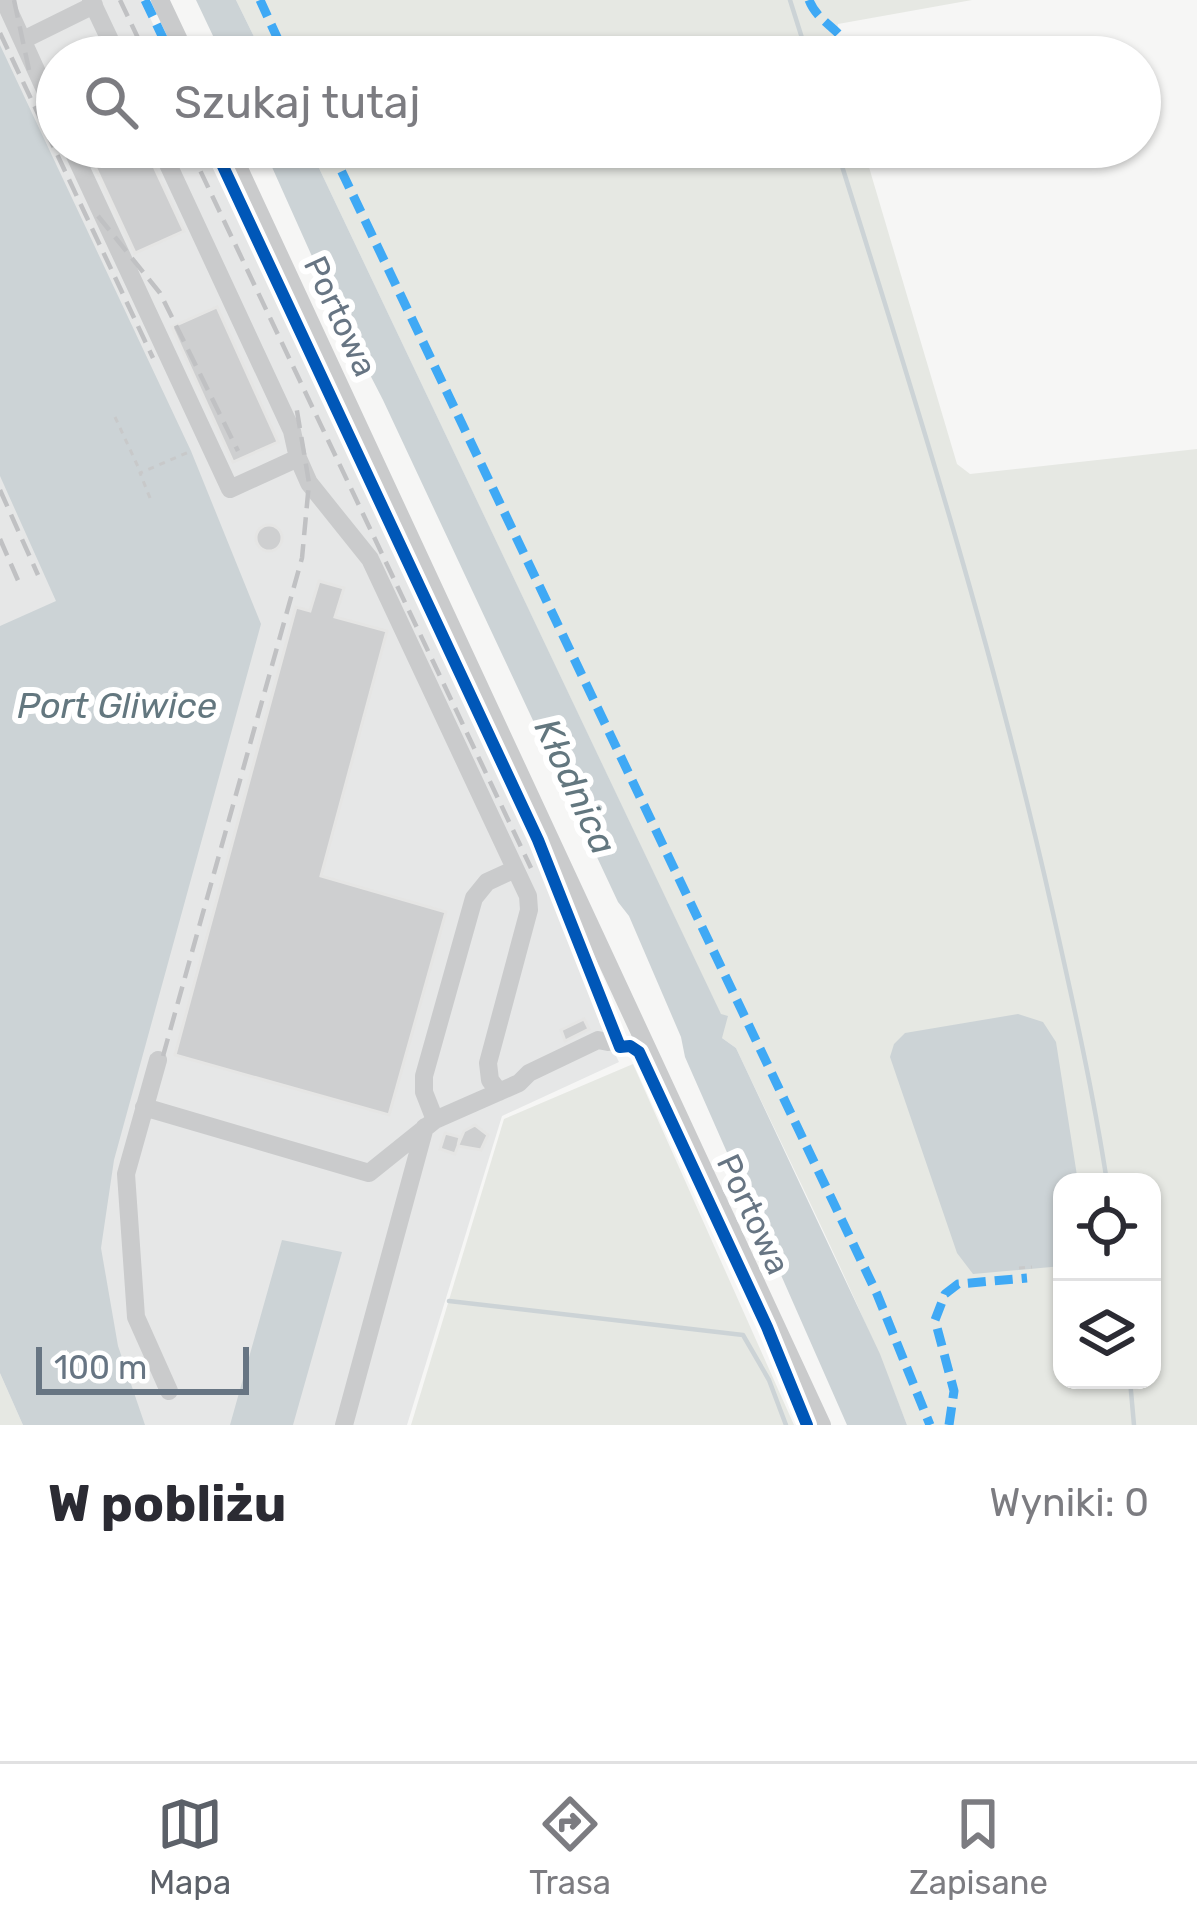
<!DOCTYPE html>
<html lang="pl">
<meta charset="utf-8">
<style>
body{margin:0;font-family:Rubik,sans-serif;background:#f2f2f3;color:#2b2b33}
.controls{position:absolute;right:36px;bottom:36px;display:grid;overflow:hidden;border-radius:24px;box-shadow:0 3px 9px #0004}
.controls button{width:108px;height:108px;display:grid;place-items:center;padding:0;border:0;border-bottom:3px solid #e1e1e2;background:#fff;color:#2b2b33;font:60px sans-serif}
.scale{position:absolute;left:36px;bottom:30px;width:213px;box-sizing:border-box;padding-left:12px;border:6px solid #677583;border-top:0;font-size:33px;line-height:42px;white-space:nowrap;color:#677583;-webkit-text-stroke:9px #fff;paint-order:stroke}
.list{margin:0;padding:0;list-style:none}
h2{display:flex;justify-content:space-between;align-items:center;height:156px;margin:0;padding:0 48px;font-size:51px}
h2 small{font-size:39px;font-weight:400;color:#7c7c81}
.icon{flex:none;width:66px;height:66px;fill:none;stroke:currentColor;stroke-width:2;stroke-linecap:round;stroke-linejoin:round}
.map{position:relative;flex:none;width:1197px;height:1425px;overflow:hidden}
.search{position:absolute;background:#fff;box-shadow:0 3px 9px #0004;left:36px;right:36px;top:36px;height:132px;display:flex;align-items:center;gap:30px;box-sizing:border-box;padding:0 42px;border-radius:66px;color:#7c7c81;font-size:45px}
.sheet{height:336px;background:#fff}
nav{display:flex;justify-content:space-around;align-items:center;box-sizing:border-box;height:168px;border-top:3px solid #e1e1e2;background:#fff;font-size:33px;color:#7c7c81}
nav a{display:grid;justify-items:center;gap:6px}
nav .on{color:#5c6169}
.map>svg:first-child{display:block}
</style>
<div class="map">
<svg width="1197" height="1425" viewBox="0 0 1197 1425">
<rect width="100%" height="100%" fill="#f6f6f5"/>
<path fill="#e6e7e7" d="M 0,0 L 142,0 L 168,57 L 57,57 L 57,147 L 210,147 L 534,840 L 560,912 L 599,1000 L 599,1022 L 619,1062 L 502,1116 L 407,1425 L 23,1425 L 0,1373 Z"/>
<path fill="#e6e8e3" fill-rule="evenodd" d="M 236,0 L 972,0 L 838,24 L 834,41 L 837,57 L 264,57 Z
M 309,147 L 863,147 L 957,464 L 970,474 L 1197,449 L 1197,1425 L 907,1425 C 858,1296 795,1173 736,1048 L 722,1038 L 721,1015 ZM 1062,1182 L 1152,1182 L 1152,1380 L 1062,1380 Z
M 633,1064 L 794,1425 L 411,1425 L 504,1119 Z
M 0,1373 L 23,1425 L 0,1425 Z"/>
<path fill="#ccd3d6" d="M 196,0 L 236,0 L 264,57 L 223,57 Z
M 0,45 L 191,451 L 261,624 L 114,1160 L 101,1248 L 118,1346 L 145,1425 L 23,1425 L 0,1373 L 0,626 L 56,601 L 0,476 Z
M 263,147 L 309,147 L 721,1014 L 728,1016 L 722,1038 L 736,1048 L 880,1354 L 907,1425 L 847,1425 L 685,1057 L 681,1037 L 629,916 L 618,902 L 383,400 L 332,301 Z
M 1018,1014 L 1043,1022 L 1056,1042 L 1078,1182 L 1062,1182 L 1062,1266 L 973,1274 L 957,1253 L 890,1057 L 894,1044 L 905,1033 Z
M 282,1240 L 342,1252 L 293,1425 L 230,1425 Z"/>
<g fill="none" stroke-linecap="round" stroke-linejoin="round">
<path stroke="#ccd3d6" stroke-width="4.5" d="M 790,0 L 808,57
M 836,147 C 916,401 995,653 1053,913 C 1073,1002 1093,1091 1107,1182
M 449,1301 L 743,1335 L 769,1380 L 786,1425
M 1130,1380 L 1134,1425"/>
</g>
<path fill="#cecfd0" stroke="#e5e5e4" stroke-width="3" d="M 86,147 L 145,147 L 184,231 L 135,253 Z
M 217,307 L 278,442 L 233,462 L 172,327 Z
M256 538a13 13 0 1 1 26 0a13 13 0 1 1-26 0Z
M 319,581 L 344,588 L 335,617 L 387,631 L 321,876 L 446,912 L 389,1115 L 175,1055 L 296,607 L 310,611 Z
M 584,1019 L 589,1029 L 565,1041 L 561,1030 Z
M 475,1125 L 488,1135 L 481,1150 L 458,1146 L 455,1154 L 440,1149 L 445,1133 L 460,1137 L 458,1145 L 464,1131 Z"/>
<g fill="none" stroke-linecap="round" stroke-linejoin="round">
<path stroke="#c8c9ca" stroke-width="3" stroke-dasharray="6 6" stroke-linecap="butt" d="M 115,417 L 140,471
M 150,498 L 140,473 L 191,451
M 1019,1268 L 1032,1267"/>
<path stroke="#cacbcc" stroke-width="18" d="M 4,0 L 57,116
M 91,0 L 118,57
M 160,0 L 187,57
M 23,40 L 94,5
M 71,147 L 230,489 L 298,458 L 292,431 L 160,147
M 229,147 L 822,1425
M 298,458 L 309,483 L 370,559 L 528,896 L 529,910 L 488,1063 L 490,1080 L 499,1092
M 158,1060 L 126,1174 L 136,1317 L 169,1391
M 144,1107 L 369,1173 L 435,1120 L 519,1083 L 529,1073 L 598,1040 L 608,1042
M 435,1120 L 424,1092 L 424,1076 L 474,898 L 487,882 L 515,869
M 344,1425 L 425,1127"/>
<path stroke="#c0c1c3" stroke-width="4.5" stroke-dasharray="18 9" stroke-linecap="butt" d="M 14,0 L 29,70
M 120,0 L 147,57
M 0,33 L 153,358
M 189,147 L 531,868
M 98,216 L 160,293 L 238,451
M 0,490 L 38,575
M 0,539 L 20,585
M 163,1056 L 302,558 L 309,483 L 296,405"/>
<path stroke="#3fa9f5" stroke-width="9" stroke-dasharray="18 9" stroke-linecap="butt" d="M 145,0 L 172,57
M 260,0 L 286,57
M 809,0 C 817,21 836,26 847,45
M 330,147 L 877,1294 L 930,1425
M 949,1425 L 954,1391 L 935,1320 L 945,1294 L 958,1284 L 1027,1278"/>
<g stroke="#fff" stroke-width="20">
<path id="cycleway" d="M 214,147 L 538,840 L 620,1047 L 630,1046 L 639,1052 L 767,1327 L 807,1425"/>
</g>
<use href="#cycleway" stroke="#0057b8" stroke-width="12"/>
</g>
<g text-anchor="middle" stroke-width="12" stroke-linejoin="round" paint-order="stroke">
<g font-size="33" fill="#677583" stroke="#fff">
<text transform="translate(341 316) rotate(65)" y="12">Portowa</text>
<text transform="translate(754 1214) rotate(65)" y="12">Portowa</text>
</g>
<g font-size="36" font-style="italic" fill="#63777f" stroke="#fff">
<text x="117" y="718">Port Gliwice</text>
<text transform="translate(576 786) rotate(65)" y="13">Kłodnica</text>
</g>
</g>
</svg>
<div class="controls">
<button><svg class="icon" aria-label="locate" viewBox="0 0 24 24"><circle cx="12" cy="12" r="6"/><path d="M12 2v4M12 18v4M2 12h4M18 12h4"/></svg></button>
<button><svg class="icon" aria-label="layers" viewBox="0 0 24 24"><path d="M12 4l9 5-9 5-9-5zM3 14l9 5 9-5"/></svg></button>
</div>
<div class="scale">100 m</div>
<div class="search"><svg class="icon" aria-label="search" viewBox="0 0 24 24"><circle cx="10" cy="10" r="6"/><path d="M15 15l6 6"/></svg>Szukaj tutaj</div>
</div>
<section class="sheet">
<h2>W pobliżu<small>Wyniki: 0</small></h2>
<ul class="list">
</ul>
</section>
<nav>
<a class="on"><svg class="icon" aria-label="map" viewBox="0 0 24 24"><path d="M3 6l6-2 6 2 6-2v14l-6 2-6-2-6 2zM9 4v14M15 6v14"/></svg>Mapa</a>
<a><svg class="icon" aria-label="directions" viewBox="0 0 24 24"><path d="M12 3l9 9-9 9-9-9zM9 14v-3h6M13 9l2 2-2 2"/></svg>Trasa</a>
<a><svg class="icon" aria-label="saved" viewBox="0 0 24 24"><path d="M7 4h10v16l-5-4-5 4z"/></svg>Zapisane</a>
</nav>
